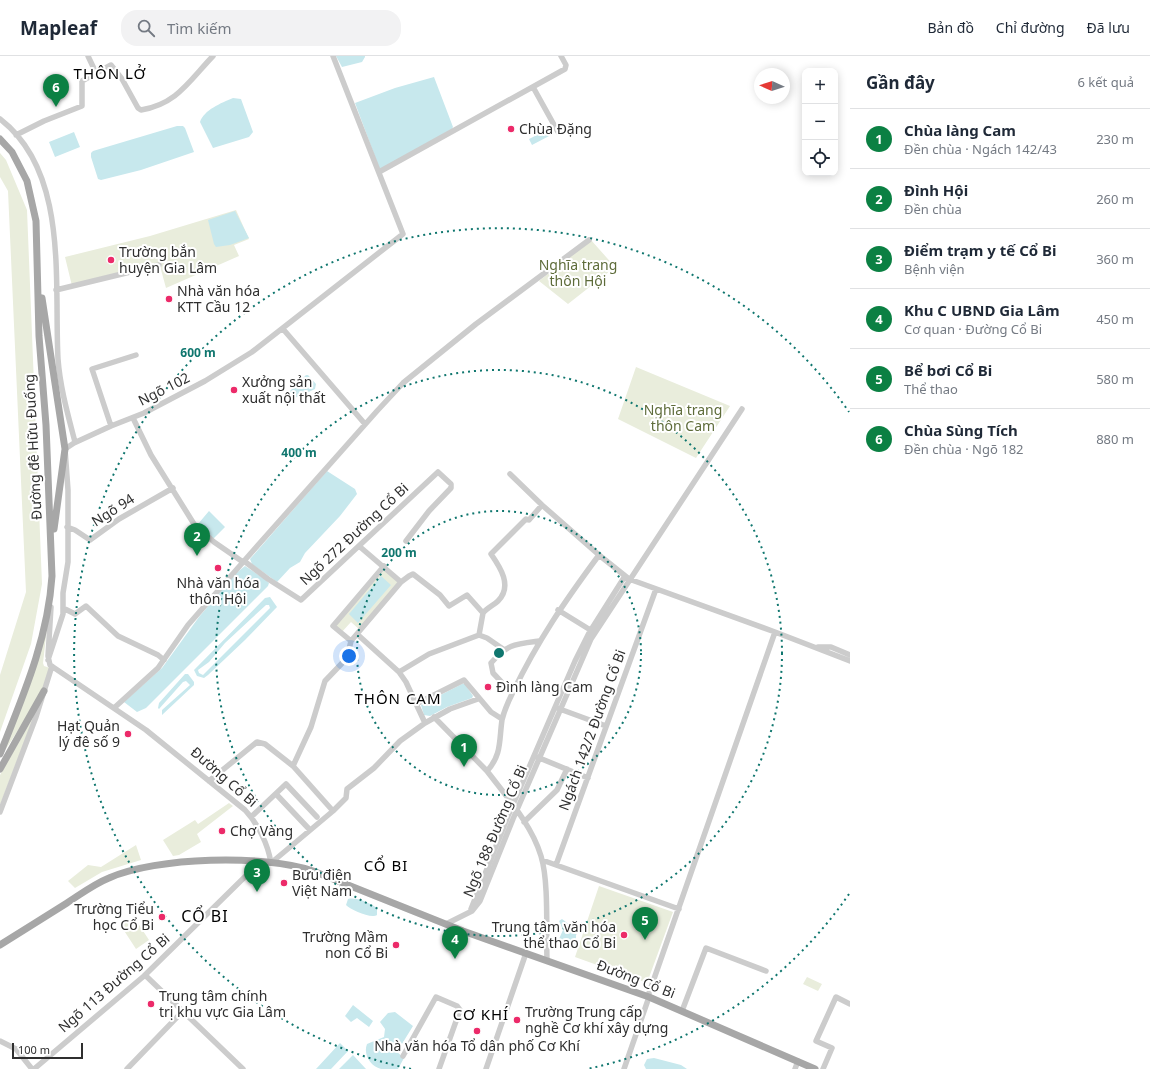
<!DOCTYPE html>
<html lang="vi">
<meta charset="utf-8">
<style>
body{margin:0;font-family:"Noto Sans",sans-serif;background:#f2f2f3;color:#1f2937}
.controls{position:absolute;right:12px;top:12px;display:grid;overflow:hidden;border-radius:8px;box-shadow:0 2px 10px #0003}
.controls button{width:36px;height:36px;display:grid;place-items:center;padding:0;border:0;border-bottom:1px solid #e0e1e3;background:#fff;color:#1f2937;font:20px sans-serif}
.compass{position:absolute;left:754px;top:12px;width:36px;height:36px;border-radius:50%;background:#fff;box-shadow:0 2px 10px #0003;rotate:273deg}
.scale{position:absolute;left:12px;bottom:10px;width:71px;box-sizing:border-box;padding-left:4px;border:2px solid #2f2f2f;border-top:0;font-size:11px;line-height:14px;white-space:nowrap;color:#2f2f2f;-webkit-text-stroke:3px #fff;paint-order:stroke}
.you{position:absolute;left:349px;top:600px;width:14px;height:14px;margin:-10px;border:3px solid #fff;border-radius:50%;background:#1a73e8;box-shadow:0 0 0 6px #1a73e833}
.badge{display:grid;place-items:center;width:26px;height:26px;border-radius:50%;background:#0b8043;color:#fff;font-size:13px;font-weight:700}
.pin{position:absolute;translate:-50% -33px;filter:drop-shadow(0 1px 2px #0008)}
.pin::after{content:'';position:absolute;top:21px;width:14px;height:12px;background:inherit;clip-path:polygon(0 0,100% 0,50% 100%)}
.list{margin:0;padding:0;list-style:none}
h2{display:flex;justify-content:space-between;align-items:center;height:52px;margin:0;padding:0 16px;font-size:17px}
h2 small{font-size:13px;font-weight:400;color:#747a83}
.list li{display:grid;grid-template-columns:26px 1fr auto;gap:12px;align-items:center;box-sizing:border-box;height:60px;padding:0 16px;border-top:1px solid #e0e1e3}
.list b{display:block;font-size:15px;white-space:nowrap}
.list p{margin:0;font-size:13px;white-space:nowrap;color:#747a83}
.list em{font-size:13px;font-style:normal;color:#747a83}
.icon{flex:none;width:22px;height:22px;fill:none;stroke:currentColor;stroke-width:2;stroke-linecap:round;stroke-linejoin:round}
.map{position:relative;flex:none;width:850px;height:1013px;overflow:hidden}
header{display:flex;align-items:center;gap:24px;box-sizing:border-box;height:56px;padding:0 20px;background:#fff;border-bottom:1px solid #e0e1e3}
header strong{font-size:19px}
nav{display:flex;gap:22px;margin-inline-start:auto;font-size:14px}
.search{width:280px;height:36px;background:#f2f2f3;display:flex;align-items:center;gap:10px;box-sizing:border-box;padding:0 14px;border-radius:16px;color:#747a83;font-size:15px}
main{display:flex}
aside{flex:1;background:#fff}
.map>svg:first-child{display:block}
</style>
<header>
<strong>Mapleaf</strong>
<div class="search"><svg class="icon" aria-label="search" viewBox="0 0 24 24"><circle cx="10" cy="10" r="6"/><path d="M15 15l6 6"/></svg>Tìm kiếm</div>
<nav><a>Bản đồ</a><a>Chỉ đường</a><a>Đã lưu</a></nav>
</header>
<main>
<div class="map">
<svg width="850" height="1013" viewBox="0 0 850 1013">
<rect width="100%" height="100%" fill="#fff"/>
<path fill="#e9eddc" d="M 0,97 L 6,104 L 27,154 L 42,528 L 31,588 L 0,676 L 0,619 L 26,536 L 8,135 L 0,121 Z
M 236,154 L 249,183 L 234,189 L 239,200 L 166,232 L 160,210 L 72,230 L 65,201 L 150,180 Z
M 591,184 L 615,211 L 568,248 L 539,225 Z
M 636,311 L 730,350 L 696,402 L 618,363 Z
M 384,510 L 401,526 L 360,574 L 351,566 L 341,577 L 333,570 Z
M 48,563 L 43,607 L 44,610 L 50,612 L 44,630 L 30,656 L 2,699 Z
M 35,658 L 0,749 L 0,719 Z
M 229,747 L 233,750 L 197,778 L 201,786 L 179,799 L 173,800 L 163,784 L 195,764 L 198,768 Z
M 136,789 L 141,804 L 102,816 L 75,832 L 68,825 L 88,809 L 101,811 Z
M 599,830 L 673,856 L 647,927 L 575,901 Z
M 134,861 L 149,884 L 136,893 L 121,870 Z
M 807,921 L 822,928 L 818,935 L 803,928 Z"/>
<path fill="#c7e8ed" fill-rule="evenodd" d="M 336,0 L 365,0 L 365,1 L 362,6 L 342,11 Z
M 434,21 L 453,71 L 452,73 L 380,114 L 355,47 L 395,32 Z
M 233,42 L 241,43 L 253,76 L 249,81 L 213,92 L 200,66 C 204,54 221,47 233,42 Z
M 177,70 L 183,70 L 185,72 L 194,96 L 141,114 L 101,124 L 98,123 L 91,101 L 91,97 L 93,95 Z
M 547,74 L 551,79 L 532,89 L 529,83 Z
M 74,76 L 80,91 L 55,101 L 49,86 Z
M 235,155 L 249,182 L 230,189 L 216,191 L 214,188 L 208,164 Z
M 306,319 L 308,319 L 316,328 L 315,333 L 298,341 L 290,342 L 288,337 Z
M 327,415 L 355,433 L 357,438 L 340,460 L 305,497 L 300,506 L 290,512 L 277,526 L 252,508 L 250,503 Z
M 209,455 L 225,471 L 213,483 L 198,468 Z
M 245,510 L 266,524 L 269,527 L 268,530 L 146,652 L 137,656 L 124,646 L 162,612 L 199,561 L 235,518 Z
M 381,520 L 391,529 L 358,567 L 349,558 Z
M 270,541 L 277,551 L 245,584 L 208,619 L 204,622 L 197,620 L 194,614 L 265,542 ZM 266,549 L 269,549 L 270,552 L 203,619 L 199,617 L 198,614 L 209,606 L 225,587 Z
M 185,618 L 188,618 L 194,626 L 194,629 L 162,659 L 162,654 L 190,629 L 186,625 L 183,626 L 159,653 L 158,652 L 159,647 Z
M 462,628 L 465,628 L 473,640 L 472,642 L 447,651 L 430,660 L 424,659 L 421,649 Z
M 348,843 C 357,841 369,847 377,852 L 377,859 C 371,863 351,854 346,849 Z
M 562,863 L 570,869 L 577,869 L 582,871 L 576,879 L 576,888 L 573,891 L 570,891 L 567,885 L 559,883 L 563,874 L 559,865 Z
M 353,949 L 373,965 L 369,971 L 357,962 L 351,966 L 345,960 Z
M 395,956 L 413,970 L 397,996 L 404,1002 L 398,1013 C 393,1013 386,1013 381,1013 C 370,1010 363,998 367,988 L 384,981 L 385,973 L 380,966 L 388,957 Z
M 340,987 L 348,995 L 331,1013 L 316,1013 Z
M 353,999 L 366,1013 L 339,1013 Z
M 654,1002 L 681,1009 L 687,1013 L 646,1013 L 644,1009 L 647,1003 Z"/>
<g fill="none" stroke-linecap="round" stroke-linejoin="round">
<path stroke="#ccc" stroke-width="5.5" d="M 88,0 L 96,17 L 111,9 L 122,23 L 138,52 L 141,54 C 177,48 189,25 213,0
M 533,31 L 558,76
M 0,63 C 69,116 54,226 58,303 C 60,331 68,359 75,386
M 16,79 L 44,65 L 82,50 L 82,25 L 96,17
M 379,116 L 565,13 L 566,9 L 561,0
M 56,234 L 159,209
M 283,273 L 365,368
M 133,362 L 151,399 L 194,468 L 214,486 L 243,506
M 111,370 L 92,313 L 136,299
M 510,418 L 542,449 L 599,499 L 629,523 L 775,576
M 67,471 L 75,474 L 90,484 L 119,463 L 173,432
M 244,505 L 377,355 L 403,327 L 476,268 L 589,184
M 401,526 L 409,520 L 413,518 L 440,539 L 449,550 L 467,539 L 483,557
M 51,551 L 48,600 L 50,609 L 146,674 L 245,754 C 258,768 268,788 271,807
M 63,552 L 75,558 L 86,550 L 118,580 L 158,599 L 164,604
M 558,554 L 592,575
M 357,578 L 399,616
M 479,579 L 487,582 L 503,593
M 351,585 L 333,570 L 384,510
M 818,591 L 831,591 L 850,599
M 48,604 L 63,558 L 63,537 L 68,506 L 68,434 L 65,393 L 74,387 L 111,370 L 144,357 L 205,325 L 252,296 L 403,178 L 333,0
M 512,637 L 493,617 L 491,607 C 507,588 515,588 539,585
M 416,648 L 464,624 L 491,656 L 502,663
M 114,652 L 158,612 L 188,569 L 244,505 L 268,523 L 301,544 L 438,416 L 451,428 L 451,432 L 429,455 L 406,485
M 557,652 L 606,670
M 434,661 L 487,715
M 425,667 L 450,653 L 478,643
M 537,701 L 588,722
M 293,710 L 333,755
M 209,725 L 257,686 L 265,688 L 293,710 L 311,671 L 325,625 L 347,602 L 351,585 L 401,526 L 359,490
M 276,738 L 310,774
M 0,756 L 36,661 L 52,610
M 251,761 L 286,728 L 317,761
M 524,766 L 557,734 L 567,713
M 542,804 L 556,809 L 656,533
M 271,807 L 333,755 L 346,742 L 347,733 L 374,712 L 400,685 L 425,667 L 406,626 L 399,616 L 429,598 L 479,579 L 483,557 C 487,552 494,549 498,545 C 513,530 500,511 491,498 L 526,463 L 529,464 L 542,449
M 556,809 L 679,853
M 471,853 L 508,760 L 575,605 L 589,577 L 625,520
M 446,868 L 472,855 L 480,845 L 513,763 L 591,583 L 742,353
M 547,904 C 546,875 549,826 541,800 C 532,769 506,740 487,715 C 502,699 499,684 502,664 C 504,655 509,644 513,636 C 538,584 565,545 599,499
M 145,919 L 243,1013
M 648,940 L 775,576 L 850,605
M 682,955 L 706,892 L 766,915
M 0,985 L 16,993 L 32,1013
M 403,1000 L 436,941 L 457,950 L 460,954 L 439,1013
M 34,1013 L 144,920 L 260,806
M 127,1013 L 183,955
M 486,1013 L 526,897
M 624,1013 L 649,941
M 795,1013 L 798,1005
M 823,1013 L 832,992 L 816,985 L 836,941 L 850,948"/>
<path stroke="#a7a7a7" stroke-width="7" d="M 0,83 L 12,96 L 27,125 L 36,165 L 39,280 L 46,369 L 52,520 C 48,583 23,640 0,698
M 42,242 L 65,393 L 54,473
M 0,713 L 44,635
M 0,889 C 22,875 45,861 67,847 C 81,838 94,828 109,822 C 156,801 264,798 313,815 L 463,875 L 649,941 L 815,1013"/>
</g>
<g fill="none" stroke="#0f766e" stroke-width="2" stroke-dasharray="2 4">
<circle cx="499" cy="597" r="142"/>
<circle cx="499" cy="597" r="283"/>
<path d="M849 838A425 425 0 0 1 587 1013M411 1013A425 425 0 1 1 849 356"/>
</g>
<g fill="#ec2a69" stroke="#fff" stroke-width="1.5">
<circle cx="511" cy="73" r="4"/>
<circle cx="111" cy="204" r="4"/>
<circle cx="169" cy="243" r="4"/>
<circle cx="234" cy="334" r="4"/>
<circle cx="218" cy="512" r="4"/>
<circle cx="488" cy="631" r="4"/>
<circle cx="128" cy="678" r="4"/>
<circle cx="222" cy="775" r="4"/>
<circle cx="284" cy="827" r="4"/>
<circle cx="162" cy="861" r="4"/>
<circle cx="624" cy="879" r="4"/>
<circle cx="396" cy="889" r="4"/>
<circle cx="151" cy="948" r="4"/>
<circle cx="517" cy="964" r="4"/>
<circle cx="477" cy="975" r="4"/>
</g>
<g text-anchor="middle" stroke-width="4" stroke-linejoin="round" paint-order="stroke">
<g font-size="14" fill="#2f2f2f" stroke="#fff" text-anchor="start">
<text x="519" y="78">Chùa Đặng</text>
<text x="119" y="201">Trường bắn<tspan x="119" dy="16">huyện Gia Lâm</tspan></text>
<text x="177" y="240">Nhà văn hóa<tspan x="177" dy="16">KTT Cầu 12</tspan></text>
<text x="242" y="331">Xưởng sản<tspan x="242" dy="16">xuất nội thất</tspan></text>
<text x="218" y="532" text-anchor="middle">Nhà văn hóa<tspan x="218" dy="16">thôn Hội</tspan></text>
<text x="496" y="636">Đình làng Cam</text>
<text x="120" y="675" text-anchor="end">Hạt Quản<tspan x="120" dy="16">lý đê số 9</tspan></text>
<text x="230" y="780">Chợ Vàng</text>
<text x="292" y="824">Bưu điện<tspan x="292" dy="16">Việt Nam</tspan></text>
<text x="154" y="858" text-anchor="end">Trường Tiểu<tspan x="154" dy="16">học Cổ Bi</tspan></text>
<text x="616" y="876" text-anchor="end">Trung tâm văn hóa<tspan x="616" dy="16">thể thao Cổ Bi</tspan></text>
<text x="388" y="886" text-anchor="end">Trường Mầm<tspan x="388" dy="16">non Cổ Bi</tspan></text>
<text x="159" y="945">Trung tâm chính<tspan x="159" dy="16">trị khu vực Gia Lâm</tspan></text>
<text x="525" y="961">Trường Trung cấp<tspan x="525" dy="16">nghề Cơ khí xây dựng</tspan></text>
<text x="477" y="995" text-anchor="middle">Nhà văn hóa Tổ dân phố Cơ Khí</text>
</g>
<g font-size="14" fill="#5e6c3a" stroke="#fff">
<text x="578" y="214">Nghĩa trang<tspan x="578" dy="16">thôn Hội</tspan></text>
<text x="683" y="359">Nghĩa trang<tspan x="683" dy="16">thôn Cam</tspan></text>
</g>
<g font-size="14" fill="#2f2f2f" stroke="#fff">
<text transform="translate(164 333) rotate(-27)" y="5">Ngõ 102</text>
<text transform="translate(33 391) rotate(-93)" y="5">Đường đê Hữu Đuống</text>
<text transform="translate(113 454) rotate(-33)" y="5">Ngõ 94</text>
<text transform="translate(354 478) rotate(-43)" y="5">Ngõ 272 Đường Cổ Bi</text>
<text transform="translate(592 674) rotate(-70)" y="5">Ngách 142/2 Đường Cổ Bi</text>
<text transform="translate(224 721) rotate(41)" y="5">Đường Cổ Bi</text>
<text transform="translate(495 775) rotate(-67)" y="5">Ngõ 188 Đường Cổ Bi</text>
<text transform="translate(636 923) rotate(21)" y="5">Đường Cổ Bi</text>
<text transform="translate(114 927) rotate(-41)" y="5">Ngõ 113 Đường Cổ Bi</text>
</g>
<g font-size="15" letter-spacing="1" fill="#000" stroke="#fff">
<text x="110" y="23">THÔN LỞ</text>
<text x="398" y="648">THÔN CAM</text>
<text x="386" y="815">CỔ BI</text>
<text x="481" y="964">CƠ KHÍ</text>
</g>
<g font-size="16" letter-spacing="1" fill="#000" stroke="#fff">
<text x="205" y="866">CỔ BI</text>
</g>
</g>
<circle cx="499" cy="597" r="6" fill="#0f766e" stroke="#fff" stroke-width="2"/>
<g font-size="12" text-anchor="middle" font-weight="bold" fill="#0f766e" stroke="#fff" stroke-width="4" stroke-linejoin="round" paint-order="stroke">
<text x="198" y="301">600 m</text>
<text x="299" y="401">400 m</text>
<text x="399" y="501">200 m</text>
</g>
</svg>
<div class="controls">
<button>+</button>
<button>−</button>
<button><svg class="icon" aria-label="locate" viewBox="0 0 24 24"><circle cx="12" cy="12" r="6"/><path d="M12 2v4M12 18v4M2 12h4M18 12h4"/></svg></button>
</div>
<svg class="compass" viewBox="-18 -18 36 36"><path d="M0-13l5 13h-10z" fill="#e53935"/><path d="M0 13l5-13h-10z" fill="#747a83"/></svg>
<div class="scale">100 m</div>
<div class="you"></div>
<div class="pin badge" style="left:464px;top:711px">1</div>
<div class="pin badge" style="left:197px;top:500px">2</div>
<div class="pin badge" style="left:257px;top:836px">3</div>
<div class="pin badge" style="left:455px;top:903px">4</div>
<div class="pin badge" style="left:645px;top:884px">5</div>
<div class="pin badge" style="left:56px;top:51px">6</div>
</div>
<aside>
<h2>Gần đây<small>6 kết quả</small></h2>
<ul class="list">
<li><span class="badge">1</span><div><b>Chùa làng Cam</b><p>Đền chùa · Ngách 142/43</p></div><em>230 m</em></li>
<li><span class="badge">2</span><div><b>Đình Hội</b><p>Đền chùa</p></div><em>260 m</em></li>
<li><span class="badge">3</span><div><b>Điểm trạm y tế Cổ Bi</b><p>Bệnh viện</p></div><em>360 m</em></li>
<li><span class="badge">4</span><div><b>Khu C UBND Gia Lâm</b><p>Cơ quan · Đường Cổ Bi</p></div><em>450 m</em></li>
<li><span class="badge">5</span><div><b>Bể bơi Cổ Bi</b><p>Thể thao</p></div><em>580 m</em></li>
<li><span class="badge">6</span><div><b>Chùa Sùng Tích</b><p>Đền chùa · Ngõ 182</p></div><em>880 m</em></li>
</ul>
</aside>
</main>
